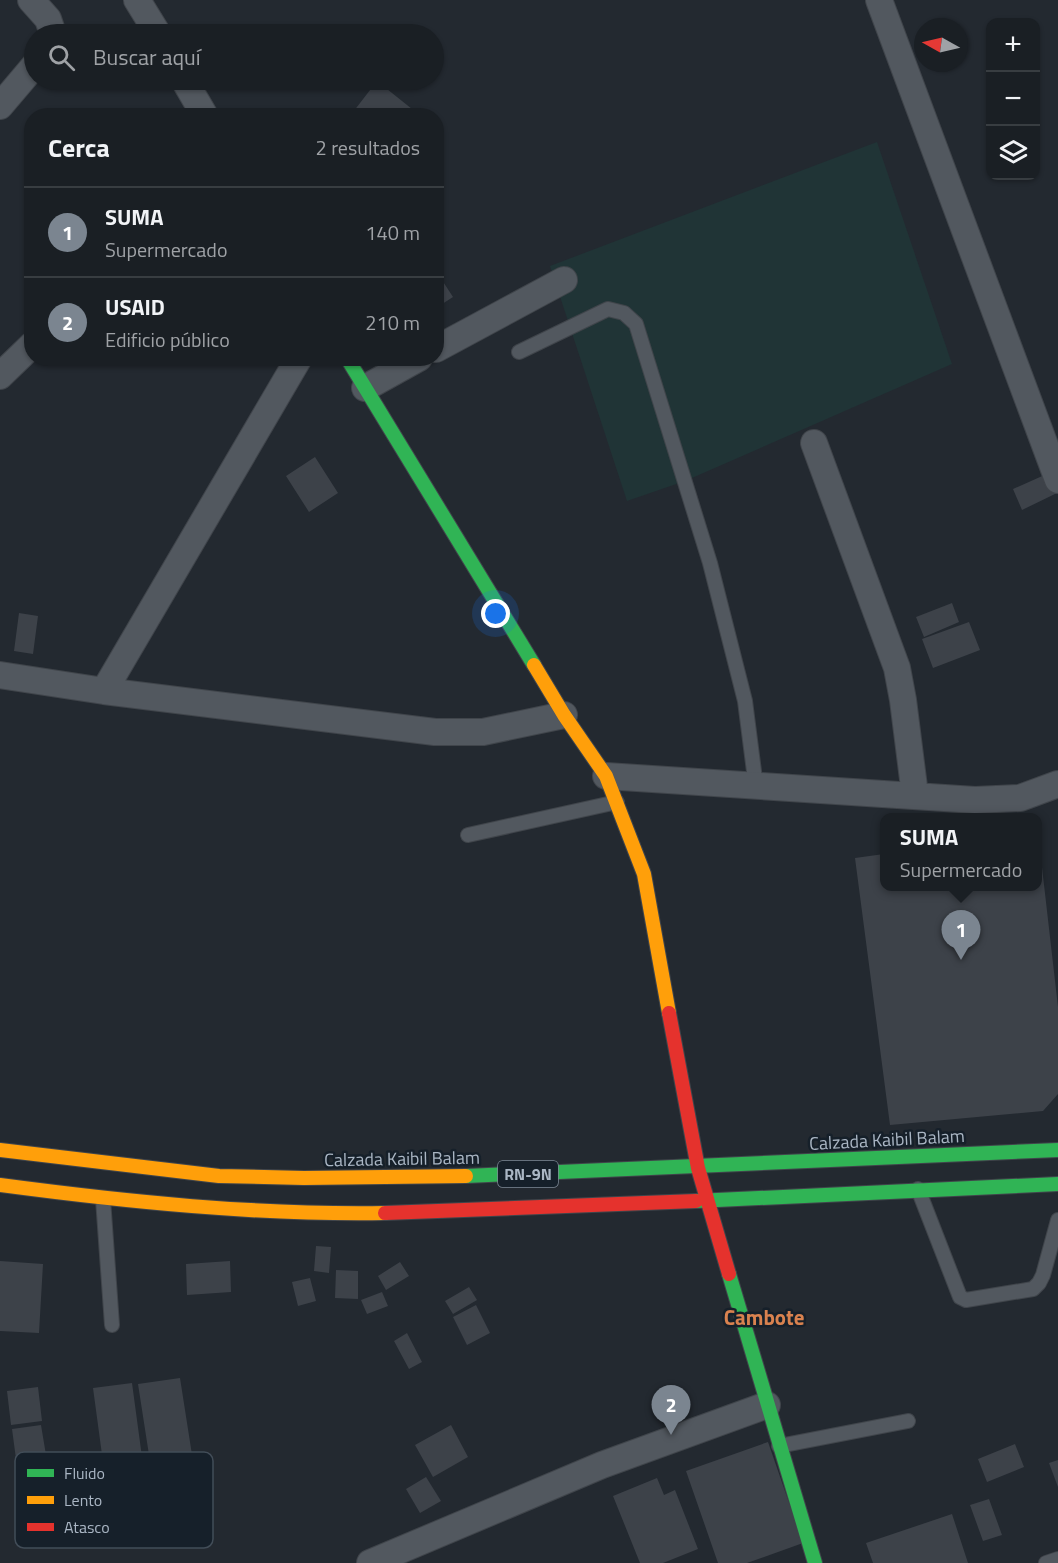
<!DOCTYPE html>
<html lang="es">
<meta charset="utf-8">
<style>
body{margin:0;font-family:"Titillium Web",sans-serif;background:#272c31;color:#f1f3f6}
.controls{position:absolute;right:18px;top:18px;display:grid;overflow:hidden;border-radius:12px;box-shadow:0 2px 4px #0004}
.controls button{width:54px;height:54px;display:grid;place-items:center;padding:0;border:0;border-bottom:2px solid #383d41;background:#1a1f24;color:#f1f3f6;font:30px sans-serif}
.compass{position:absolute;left:914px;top:18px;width:54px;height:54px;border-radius:50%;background:#1a1f24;box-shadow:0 2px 4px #0004;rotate:278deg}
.you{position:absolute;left:496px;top:614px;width:21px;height:21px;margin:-15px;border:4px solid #fff;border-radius:50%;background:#1a73e8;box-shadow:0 0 0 9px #1a73e833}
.badge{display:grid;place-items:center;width:39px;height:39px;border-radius:50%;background:#7b8590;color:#fff;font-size:20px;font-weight:700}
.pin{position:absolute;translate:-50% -50px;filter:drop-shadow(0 2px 3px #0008)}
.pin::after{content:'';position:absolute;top:32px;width:21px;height:18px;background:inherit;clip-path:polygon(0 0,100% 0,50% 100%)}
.popup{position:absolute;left:880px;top:813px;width:162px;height:78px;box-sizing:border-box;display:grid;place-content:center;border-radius:12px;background:#1a1f24;filter:drop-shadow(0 2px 4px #0005);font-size:20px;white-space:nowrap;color:#9fa2a6}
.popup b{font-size:22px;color:#f1f3f6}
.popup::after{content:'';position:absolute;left:50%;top:100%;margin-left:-12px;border:12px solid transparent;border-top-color:#1a1f24}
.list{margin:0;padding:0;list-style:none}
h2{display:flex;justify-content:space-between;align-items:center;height:78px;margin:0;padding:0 24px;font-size:26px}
h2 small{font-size:20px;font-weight:400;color:#9fa2a6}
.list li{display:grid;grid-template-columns:39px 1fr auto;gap:18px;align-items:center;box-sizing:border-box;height:90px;padding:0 24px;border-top:2px solid #383d41}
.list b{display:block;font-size:22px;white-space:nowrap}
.list p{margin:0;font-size:20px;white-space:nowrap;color:#9fa2a6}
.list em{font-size:20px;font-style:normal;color:#9fa2a6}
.icon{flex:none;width:33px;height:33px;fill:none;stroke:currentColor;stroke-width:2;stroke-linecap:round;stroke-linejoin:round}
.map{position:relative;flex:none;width:1058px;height:1563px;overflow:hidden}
.search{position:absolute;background:#1a1f24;box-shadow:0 2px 4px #0004;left:24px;top:24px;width:420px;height:66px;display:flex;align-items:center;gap:15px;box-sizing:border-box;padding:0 21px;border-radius:33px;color:#9fa2a6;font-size:22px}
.panel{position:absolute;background:#1a1f24;box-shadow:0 2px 4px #0004;left:24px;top:108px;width:420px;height:258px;border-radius:24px}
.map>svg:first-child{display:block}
</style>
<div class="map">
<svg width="1058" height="1563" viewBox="0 0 1058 1563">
<rect width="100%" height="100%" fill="#232930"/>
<path fill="#203436" d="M 877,142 L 952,364 L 685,481 L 627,501 L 550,266 Z"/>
<path fill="#3d4249" d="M 377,81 L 412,109 L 407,116 L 350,116 Z
M 440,277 L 453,297 L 436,308 L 436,280 Z
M 315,457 L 338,493 L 309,512 L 286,476 Z
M 1049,473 L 1057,493 L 1022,510 L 1013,489 Z
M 952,603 L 959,622 L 924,637 L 916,617 Z
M 19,613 L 38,616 L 33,654 L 14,651 Z
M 969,622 L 980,650 L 933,668 L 922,639 Z
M 1038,841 L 1039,841 L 1058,1007 L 1058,1094 L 1043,1111 L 890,1125 L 855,858 L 884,854 L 884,886 L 1038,886 Z
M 316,1246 L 331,1247 L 329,1273 L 314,1271 Z
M 0,1261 L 43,1264 L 39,1333 L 0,1331 Z
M 230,1261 L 231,1292 L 187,1295 L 186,1264 Z
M 400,1262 L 409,1276 L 386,1290 L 378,1276 Z
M 336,1270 L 358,1271 L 358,1299 L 335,1298 Z
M 310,1278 L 316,1301 L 298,1306 L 292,1282 Z
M 469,1287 L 477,1300 L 453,1314 L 445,1301 Z
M 382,1292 L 388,1306 L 367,1314 L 361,1300 Z
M 476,1305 L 490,1333 L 467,1345 L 453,1317 Z
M 407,1333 L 422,1362 L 409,1369 L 394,1341 Z
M 180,1378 L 200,1506 L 158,1513 L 138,1384 Z
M 132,1383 L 149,1509 L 110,1514 L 93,1388 Z
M 38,1387 L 42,1421 L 11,1425 L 7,1391 Z
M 41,1425 L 46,1455 L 16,1459 L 12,1429 Z
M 451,1425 L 468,1457 L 433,1477 L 415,1445 Z
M 768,1442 L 803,1543 L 747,1563 L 718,1563 L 686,1471 Z
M 1015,1444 L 1024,1467 L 987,1482 L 978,1459 Z
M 1058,1460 L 1058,1487 L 1049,1463 Z
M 426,1477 L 441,1501 L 420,1513 L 406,1489 Z
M 657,1478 L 664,1495 L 675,1490 L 698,1549 L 663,1563 L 640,1563 L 613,1496 Z
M 989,1499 L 1002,1535 L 983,1541 L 970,1505 Z
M 952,1514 L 968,1563 L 873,1563 L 866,1543 Z"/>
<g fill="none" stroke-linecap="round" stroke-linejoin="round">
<g stroke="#40454b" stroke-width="16">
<path id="lane" d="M 519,352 L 608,309 L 624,313 L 636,324 L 710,563 L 745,701 L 756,787
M 468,835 L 617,802
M 918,1189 L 960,1297 L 966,1300 L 1033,1289 L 1039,1283 L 1043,1275 L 1058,1220
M 103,1199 L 112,1325
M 779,1446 L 908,1421
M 1046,1563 L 1058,1559"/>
</g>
<g stroke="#40454b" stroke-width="28">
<path id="street" d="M 31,0 L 48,19 L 53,34
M 137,0 L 158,34
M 879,0 L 1058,480
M 184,80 L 205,116
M 0,106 L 34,66
M 436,349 L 564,280
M 0,376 L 32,345
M 365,388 L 419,358
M 814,443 L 897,668 L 903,700 L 915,795
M 0,675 L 104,691 L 435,732 L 483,732 L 564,715
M 104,691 L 299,358
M 606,776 L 975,800 L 1020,798 L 1058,784
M 370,1563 L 602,1465 L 767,1405"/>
</g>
<g stroke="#40454b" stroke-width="16">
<path id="fast" d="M 347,358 L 534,665
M 466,1176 L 1058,1150
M 696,1201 L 1058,1184
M 729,1274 L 815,1563"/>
</g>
<g stroke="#40454b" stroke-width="16">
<path id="slow" d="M 534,665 L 564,715 L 606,776 L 644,874 L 669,1013
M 0,1150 L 219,1176 L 304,1178 L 466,1176
M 0,1185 C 128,1202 256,1215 385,1213"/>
</g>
<g stroke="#40454b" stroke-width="16">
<path id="jam" d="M 669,1013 L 698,1168 L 729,1274
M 385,1213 L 696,1201"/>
</g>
<use href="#lane" stroke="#52585f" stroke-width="14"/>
<use href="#street" stroke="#52585f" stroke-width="26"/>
<use href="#fast" stroke="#30b455" stroke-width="14"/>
<use href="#slow" stroke="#ff9f0a" stroke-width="14"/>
<use href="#jam" stroke="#e5322d" stroke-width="14"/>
</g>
<g text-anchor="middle" stroke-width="5" stroke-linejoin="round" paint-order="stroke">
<rect fill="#16202a" stroke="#7e8996" stroke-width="1.5" x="498" y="1161" width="60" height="26" rx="4.5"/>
<g font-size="16" font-weight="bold" fill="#aab6c4">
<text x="528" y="1180">RN-9N</text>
</g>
<g font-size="18" fill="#aab6c4" stroke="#16202a">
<text transform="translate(887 1140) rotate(-3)" y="6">Calzada Kaibil Balam</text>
<text transform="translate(402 1159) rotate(-1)" y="6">Calzada Kaibil Balam</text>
</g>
<g font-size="21" font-weight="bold" fill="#d9824f" stroke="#16202a">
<text x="764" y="1325">Cambote</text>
</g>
</g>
<rect x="15" y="1452" width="198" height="96" rx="9" fill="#16202a" stroke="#424d58" stroke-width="1.5"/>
<rect x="27" y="1469" width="27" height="8" fill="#30b455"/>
<rect x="27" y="1496" width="27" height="8" fill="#ff9f0a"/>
<rect x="27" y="1523" width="27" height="8" fill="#e5322d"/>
<g font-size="16" fill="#aab6c4">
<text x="64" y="1479">Fluido</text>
<text x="64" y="1506">Lento</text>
<text x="64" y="1533">Atasco</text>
</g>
</svg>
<div class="controls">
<button>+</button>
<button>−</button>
<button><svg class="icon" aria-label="layers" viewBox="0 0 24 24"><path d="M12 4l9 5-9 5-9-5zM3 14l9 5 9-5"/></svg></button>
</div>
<svg class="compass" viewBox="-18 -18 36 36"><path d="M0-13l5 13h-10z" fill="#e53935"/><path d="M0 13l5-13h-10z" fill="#9fa2a6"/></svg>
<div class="you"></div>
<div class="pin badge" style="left:961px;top:960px">1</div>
<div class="popup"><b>SUMA</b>Supermercado</div>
<div class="pin badge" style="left:671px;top:1435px">2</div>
<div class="search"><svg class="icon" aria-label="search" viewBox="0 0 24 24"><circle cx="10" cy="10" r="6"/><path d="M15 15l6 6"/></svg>Buscar aquí</div>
<section class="panel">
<h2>Cerca<small>2 resultados</small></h2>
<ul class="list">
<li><span class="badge">1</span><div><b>SUMA</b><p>Supermercado</p></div><em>140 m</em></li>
<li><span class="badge">2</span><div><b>USAID</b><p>Edificio público</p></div><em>210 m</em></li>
</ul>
</section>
</div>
